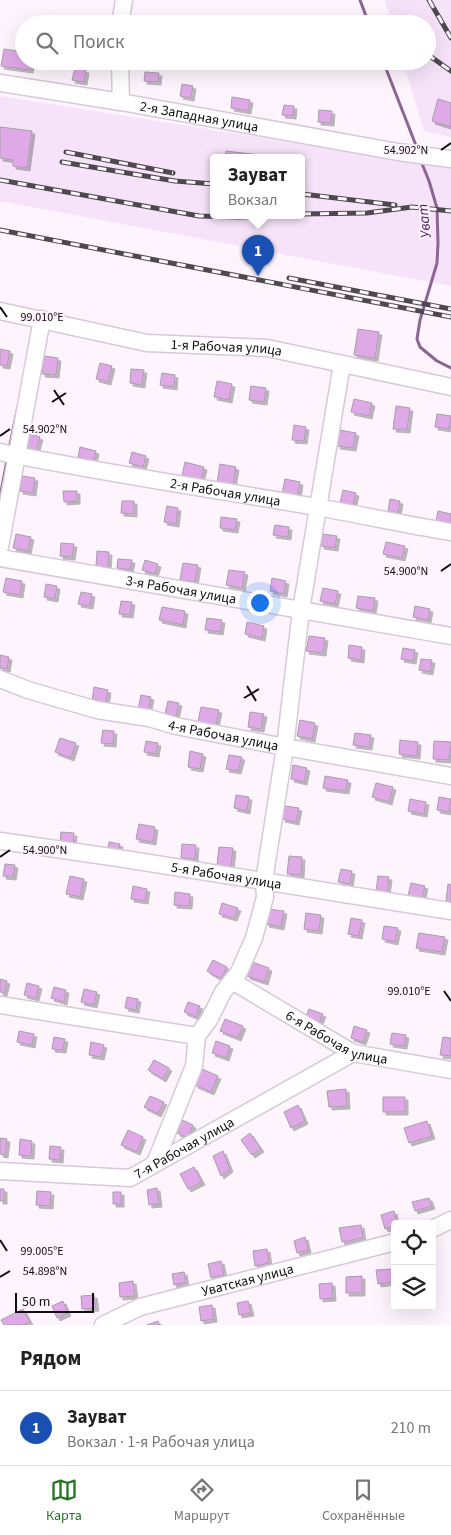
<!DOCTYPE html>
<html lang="ru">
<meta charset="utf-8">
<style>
body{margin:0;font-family:"Source Sans 3",sans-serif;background:#f6f6f6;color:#222}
.controls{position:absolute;right:15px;bottom:15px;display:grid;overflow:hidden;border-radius:5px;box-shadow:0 5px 20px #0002}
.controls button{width:45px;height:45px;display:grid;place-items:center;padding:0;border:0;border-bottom:1px solid #e0e0e0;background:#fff;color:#222;font:25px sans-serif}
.scale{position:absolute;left:15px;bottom:12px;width:79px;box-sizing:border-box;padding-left:5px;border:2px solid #110d12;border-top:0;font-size:14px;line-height:18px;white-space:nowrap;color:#110d12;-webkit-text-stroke:4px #fdf4fe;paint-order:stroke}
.you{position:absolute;left:259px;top:602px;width:18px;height:18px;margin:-12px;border:4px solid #fff;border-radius:50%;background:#1a73e8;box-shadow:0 0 0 8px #1a73e833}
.badge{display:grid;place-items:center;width:32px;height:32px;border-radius:50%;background:#24751f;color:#fff;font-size:16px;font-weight:700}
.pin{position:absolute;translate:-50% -41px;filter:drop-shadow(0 1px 2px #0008)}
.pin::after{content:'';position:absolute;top:26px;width:18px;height:15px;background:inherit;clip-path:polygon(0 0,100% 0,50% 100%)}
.popup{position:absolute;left:210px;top:154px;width:95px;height:65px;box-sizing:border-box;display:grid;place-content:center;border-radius:5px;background:#fff;filter:drop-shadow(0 1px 4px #0005);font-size:16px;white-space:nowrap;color:#767676}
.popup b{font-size:19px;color:#222}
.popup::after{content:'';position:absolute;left:50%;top:100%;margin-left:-10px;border:10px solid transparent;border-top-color:#fff}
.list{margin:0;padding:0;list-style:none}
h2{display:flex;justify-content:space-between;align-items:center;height:65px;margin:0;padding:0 20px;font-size:21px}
h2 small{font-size:16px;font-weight:400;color:#767676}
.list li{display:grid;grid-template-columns:32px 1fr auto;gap:15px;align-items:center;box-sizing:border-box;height:75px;padding:0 20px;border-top:1px solid #e0e0e0}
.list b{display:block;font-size:19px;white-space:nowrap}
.list p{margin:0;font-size:16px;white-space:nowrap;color:#767676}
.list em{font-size:16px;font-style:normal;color:#767676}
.icon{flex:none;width:28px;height:28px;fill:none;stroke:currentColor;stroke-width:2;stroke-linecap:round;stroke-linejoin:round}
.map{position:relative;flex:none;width:451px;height:1325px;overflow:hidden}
.search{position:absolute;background:#fff;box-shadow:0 5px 20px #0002;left:15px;right:15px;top:15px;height:55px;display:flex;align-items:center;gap:12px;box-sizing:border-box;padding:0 18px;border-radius:28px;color:#767676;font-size:19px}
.sheet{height:140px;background:#fff}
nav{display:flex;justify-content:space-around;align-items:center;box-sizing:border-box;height:70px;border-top:1px solid #e0e0e0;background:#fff;font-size:14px;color:#767676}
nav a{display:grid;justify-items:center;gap:2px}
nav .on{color:#24751f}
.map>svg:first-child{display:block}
</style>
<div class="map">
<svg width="451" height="1325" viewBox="0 0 451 1325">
<defs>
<filter id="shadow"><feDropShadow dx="3" dy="3" stdDeviation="0" flood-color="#0004"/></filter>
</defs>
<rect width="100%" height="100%" fill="#fdf4fe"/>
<path fill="#f6e3f9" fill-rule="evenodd" d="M 385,0 L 451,0 L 451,137 L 424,131 L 403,61 L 427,61 L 427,24 L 392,24 Z
M 0,96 L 451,168 L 451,286 L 0,201 ZM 214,157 L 302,157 L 302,215 L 214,215 Z"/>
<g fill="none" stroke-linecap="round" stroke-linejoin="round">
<path stroke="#8c6692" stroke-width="3" d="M 360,0 L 369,24
M 383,61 L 417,148
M 421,161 L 429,181 L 437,208 L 438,243 L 437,263 L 420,320 L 417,339 L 420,347 L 437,361 L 451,368
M 9,449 L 17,411
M 0,497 L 7,460"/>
</g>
<path fill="#dfa8e7" stroke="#a99dab" filter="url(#shadow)" d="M 4,49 L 24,52 L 24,61 L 32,61 L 30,70 L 1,66 Z
M 75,68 L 86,70 L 84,82 L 72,80 Z
M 145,72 L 159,73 L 158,82 L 144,81 Z
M 182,84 L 193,86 L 191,98 L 180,96 Z
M 232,97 L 250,100 L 248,111 L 231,108 Z
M 438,99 L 451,103 L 451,127 L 432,121 Z
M 284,105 L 294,106 L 293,116 L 282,115 Z
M 319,110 L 332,111 L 331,123 L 318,122 Z
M 0,127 L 32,131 L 27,168 L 13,166 L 13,160 L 0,158 Z
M 226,151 L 276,157 L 225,157 Z
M 358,329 L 379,332 L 375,358 L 354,355 Z
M 0,349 L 10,351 L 7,366 L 0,365 Z
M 44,356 L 58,358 L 56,375 L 42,374 Z
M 100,363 L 112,366 L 108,382 L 96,379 Z
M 131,369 L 144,370 L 142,385 L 130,383 Z
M 162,373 L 175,375 L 174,387 L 160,385 Z
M 217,381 L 232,384 L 229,400 L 214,397 Z
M 251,386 L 266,388 L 264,402 L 249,400 Z
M 354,399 L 372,403 L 369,416 L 351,412 Z
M 396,406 L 410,408 L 407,430 L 393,429 Z
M 437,414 L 451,416 L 449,429 L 435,427 Z
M 294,425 L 306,427 L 304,441 L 292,440 Z
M 340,430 L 356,433 L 353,448 L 337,446 Z
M 30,434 L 40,437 L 36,451 L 27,449 Z
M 80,447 L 96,451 L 94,461 L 78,457 Z
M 132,452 L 146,456 L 143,467 L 129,463 Z
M 185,462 L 204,467 L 201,480 L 182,476 Z
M 220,464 L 236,467 L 233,485 L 217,483 Z
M 22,476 L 35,478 L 33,493 L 20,491 Z
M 285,479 L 300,482 L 298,496 L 282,494 Z
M 343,490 L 356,493 L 353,506 L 340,503 Z
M 63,491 L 77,491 L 77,501 L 64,502 Z
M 390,499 L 400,501 L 398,513 L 388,511 Z
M 122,501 L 134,501 L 134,514 L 121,513 Z
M 167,506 L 178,508 L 176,524 L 164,522 Z
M 438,511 L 451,514 L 451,524 L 436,522 Z
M 221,517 L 237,519 L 235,530 L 220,528 Z
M 275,525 L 289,527 L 288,537 L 273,535 Z
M 16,534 L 31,537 L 28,551 L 13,548 Z
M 323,534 L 337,536 L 335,548 L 321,546 Z
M 386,542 L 405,546 L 402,558 L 383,554 Z
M 61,543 L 74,544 L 72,557 L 60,556 Z
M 97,551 L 109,552 L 108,568 L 96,566 Z
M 118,559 L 132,560 L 130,570 L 117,568 Z
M 145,560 L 158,564 L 155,574 L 142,570 Z
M 183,563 L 198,565 L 195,582 L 180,580 Z
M 229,570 L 245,572 L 242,588 L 226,585 Z
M 6,578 L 22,581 L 20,595 L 3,592 Z
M 272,578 L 286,581 L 284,594 L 270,591 Z
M 46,584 L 57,586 L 55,599 L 44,597 Z
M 323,588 L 338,591 L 335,604 L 320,601 Z
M 81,592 L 92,594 L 90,606 L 78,604 Z
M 358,596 L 375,598 L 373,611 L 356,608 Z
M 121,601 L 132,602 L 130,615 L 119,614 Z
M 415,606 L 430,609 L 428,620 L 413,617 Z
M 162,607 L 185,611 L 183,625 L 159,620 Z
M 207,618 L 222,620 L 220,632 L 205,630 Z
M 247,622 L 264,626 L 262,638 L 245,634 Z
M 309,636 L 325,638 L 323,653 L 306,651 Z
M 349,645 L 362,647 L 361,660 L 348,658 Z
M 403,648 L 415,650 L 413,661 L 401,659 Z
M 0,655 L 9,657 L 7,669 L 0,668 Z
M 421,659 L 432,660 L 430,672 L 419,670 Z
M 94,687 L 108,690 L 106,703 L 92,701 Z
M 141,695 L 151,697 L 148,712 L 138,710 Z
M 168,701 L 179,703 L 176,716 L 165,714 Z
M 201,707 L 219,710 L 216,725 L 198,722 Z
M 250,712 L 264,714 L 261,729 L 248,727 Z
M 300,720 L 315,723 L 312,739 L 297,736 Z
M 103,730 L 114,731 L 113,744 L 101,743 Z
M 355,733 L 371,735 L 369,747 L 353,745 Z
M 60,738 L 76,743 L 71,758 L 55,752 Z
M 400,740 L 418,742 L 417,756 L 399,754 Z
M 146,741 L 158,743 L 156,754 L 144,752 Z
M 434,741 L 451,742 L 449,760 L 433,759 Z
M 190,751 L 203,754 L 200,769 L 188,767 Z
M 229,755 L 242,757 L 238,771 L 226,769 Z
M 293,765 L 307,768 L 304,782 L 291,779 Z
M 325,776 L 348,780 L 346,791 L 323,788 Z
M 376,783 L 393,787 L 389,802 L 372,797 Z
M 236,795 L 249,797 L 247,811 L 234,808 Z
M 439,797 L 451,799 L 449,812 L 437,810 Z
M 410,799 L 426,802 L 424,814 L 408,811 Z
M 285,806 L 299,808 L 296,822 L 282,819 Z
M 139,824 L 155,827 L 153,842 L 136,839 Z
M 61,832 L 74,833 L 73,847 L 60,846 Z
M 109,842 L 120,844 L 118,855 L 107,853 Z
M 182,844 L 196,845 L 195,859 L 181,858 Z
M 219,847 L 233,848 L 231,867 L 217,865 Z
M 289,856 L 302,857 L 301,875 L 287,874 Z
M 5,864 L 15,865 L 13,877 L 3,876 Z
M 341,869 L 352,871 L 350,884 L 338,882 Z
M 70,876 L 84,879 L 80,897 L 66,894 Z
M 378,876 L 389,877 L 387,893 L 376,891 Z
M 411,883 L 425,886 L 422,899 L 408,896 Z
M 448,884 L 451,885 L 451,902 L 446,901 Z
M 133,886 L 147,889 L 145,901 L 131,899 Z
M 175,892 L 190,894 L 189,906 L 174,905 Z
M 222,903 L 238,908 L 234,918 L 219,914 Z
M 268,909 L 284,911 L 281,927 L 266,924 Z
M 306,913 L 321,915 L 319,931 L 304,929 Z
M 351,918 L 362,920 L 359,936 L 348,934 Z
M 384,926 L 398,928 L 395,942 L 382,939 Z
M 419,933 L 445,937 L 442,952 L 416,948 Z
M 213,960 L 227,967 L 221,979 L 207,971 Z
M 252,962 L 269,968 L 265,982 L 247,976 Z
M 0,979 L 7,981 L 4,993 L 0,992 Z
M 27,983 L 39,986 L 36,998 L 24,995 Z
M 54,987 L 66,990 L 64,1002 L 51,998 Z
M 84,989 L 97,992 L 94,1005 L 81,1002 Z
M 127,997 L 138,999 L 136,1010 L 125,1008 Z
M 188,1002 L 200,1006 L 196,1017 L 184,1012 Z
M 309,1009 L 323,1014 L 318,1026 L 304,1021 Z
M 225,1019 L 243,1026 L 238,1038 L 220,1031 Z
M 354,1026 L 367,1030 L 363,1042 L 351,1038 Z
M 19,1031 L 34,1034 L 32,1045 L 17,1042 Z
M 392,1033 L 406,1035 L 404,1046 L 390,1044 Z
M 54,1037 L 65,1039 L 63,1050 L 52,1049 Z
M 443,1037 L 451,1038 L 451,1056 L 440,1055 Z
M 216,1041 L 230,1046 L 226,1058 L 212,1053 Z
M 91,1042 L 104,1045 L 101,1057 L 89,1055 Z
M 154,1060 L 169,1068 L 163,1079 L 148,1070 Z
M 202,1069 L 218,1076 L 211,1092 L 195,1085 Z
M 346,1089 L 347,1106 L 329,1107 L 327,1091 Z
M 150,1096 L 164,1102 L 158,1114 L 144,1107 Z
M 383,1097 L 405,1097 L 405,1112 L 383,1112 Z
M 298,1105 L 305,1121 L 291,1128 L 284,1112 Z
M 182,1120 L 193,1125 L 188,1138 L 177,1133 Z
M 427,1121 L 432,1136 L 409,1143 L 404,1128 Z
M 128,1130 L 143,1137 L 137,1152 L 121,1145 Z
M 250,1133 L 261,1149 L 252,1155 L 241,1140 Z
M 0,1138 L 7,1139 L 5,1155 L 0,1154 Z
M 20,1139 L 32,1141 L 31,1156 L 19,1155 Z
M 50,1146 L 61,1147 L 60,1160 L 49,1159 Z
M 223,1151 L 230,1169 L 221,1176 L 213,1156 Z
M 194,1167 L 202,1182 L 188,1189 L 180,1174 Z
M 157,1188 L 159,1204 L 149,1205 L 147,1190 Z
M 0,1189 L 4,1189 L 4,1201 L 0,1201 Z
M 37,1191 L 51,1192 L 50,1206 L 36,1205 Z
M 113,1192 L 121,1192 L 121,1204 L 113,1204 Z
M 429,1198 L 432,1206 L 415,1211 L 412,1202 Z
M 394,1211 L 397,1224 L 395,1224 L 395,1226 L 385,1229 L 381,1215 Z
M 361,1225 L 363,1238 L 342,1242 L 339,1228 Z
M 305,1237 L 308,1250 L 297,1253 L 294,1241 Z
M 267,1249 L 269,1263 L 255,1266 L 253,1251 Z
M 221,1261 L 224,1275 L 211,1278 L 208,1264 Z
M 392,1269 L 393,1282 L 378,1284 L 376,1270 Z
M 184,1272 L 186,1282 L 174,1285 L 172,1274 Z
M 362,1276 L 362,1293 L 346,1293 L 346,1277 Z
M 133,1281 L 135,1296 L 120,1297 L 119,1283 Z
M 332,1283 L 333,1298 L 320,1299 L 319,1284 Z
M 94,1295 L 96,1308 L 82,1309 L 81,1296 Z
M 63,1301 L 68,1313 L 57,1318 L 52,1306 Z
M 248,1301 L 251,1313 L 239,1315 L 237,1303 Z
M 212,1305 L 214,1319 L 201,1321 L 199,1307 Z
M 23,1309 L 30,1322 L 23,1325 L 4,1325 L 1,1320 Z
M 158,1321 L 160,1325 L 147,1325 Z"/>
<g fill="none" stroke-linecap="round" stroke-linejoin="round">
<g stroke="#d6c9d8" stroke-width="19">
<g id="minor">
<path d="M 120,24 L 124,0"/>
<path d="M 120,61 L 121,102"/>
<path id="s1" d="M 0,83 L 121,102 L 398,152 L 451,159"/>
<path id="s2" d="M 0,311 L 147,343 L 267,348 L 451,387"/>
<path id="s3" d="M 0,452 C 105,473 211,489 317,507 C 362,515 406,525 451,532"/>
<path d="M 0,547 L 42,319"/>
<path id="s4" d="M 0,558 L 451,636"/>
<path id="s5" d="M 0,679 L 28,690 L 97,710 L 149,718 L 176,726 L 285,747 L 451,776"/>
<path id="s6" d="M 0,841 L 118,858 L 451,911"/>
<path id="s7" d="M 232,981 L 353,1053 L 451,1070"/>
<path d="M 0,1005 L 197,1036"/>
<path d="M 155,1163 L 194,1066 L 197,1036 L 209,1020 L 223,992 L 239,972 L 254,938 L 265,897 L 264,881 L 285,747 L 301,610 L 342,364"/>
<path id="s8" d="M 0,1171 L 130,1178 L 353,1053"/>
<path d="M 432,1229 L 451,1220"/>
<path id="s9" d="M 103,1325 L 140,1307 L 395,1242"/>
</g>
</g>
<use href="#minor" stroke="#fff" stroke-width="16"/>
<g stroke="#4e494f" stroke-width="5">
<path id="rail" d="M 429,0 L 451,38
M 427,54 L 451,71
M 66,152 L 173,173
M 62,162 L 175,181 L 214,184
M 0,180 L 199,216 L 240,217 L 280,215
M 302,194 L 395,205
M 302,214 L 367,213 L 412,207 L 451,211
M 0,230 L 451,317
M 289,278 L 451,309"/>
</g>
<use href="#rail" stroke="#fdf4fe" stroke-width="3" stroke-dasharray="9" stroke-linecap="butt"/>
</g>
<path fill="none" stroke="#110d12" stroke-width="2" d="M 441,150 L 451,143M 0,307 L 7,317M 54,390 L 64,405M 52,402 L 66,393M 0,436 L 10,429M 441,571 L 451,564M 247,686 L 256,701M 244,698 L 259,689M 0,857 L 10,850M 444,991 L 451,1001M 0,1240 L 7,1251M 0,1277 L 10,1271"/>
<g text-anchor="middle" stroke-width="4" stroke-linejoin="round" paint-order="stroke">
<g font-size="14" fill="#110d12" stroke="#fdf4fe">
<text dy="5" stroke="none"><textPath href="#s1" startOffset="202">2-я Западная улица</textPath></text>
<text dy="5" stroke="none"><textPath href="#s2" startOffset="230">1-я Рабочая улица</textPath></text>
<text dy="5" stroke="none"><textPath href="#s3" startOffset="229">2-я Рабочая улица</textPath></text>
<text dy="5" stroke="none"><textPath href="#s4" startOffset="184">3-я Рабочая улица</textPath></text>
<text dy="5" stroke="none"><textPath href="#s5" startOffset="231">4-я Рабочая улица</textPath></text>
<text dy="5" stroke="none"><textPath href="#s6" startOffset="229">5-я Рабочая улица</textPath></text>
<text dy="5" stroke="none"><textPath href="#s7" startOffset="120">6-я Рабочая улица</textPath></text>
<text dy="5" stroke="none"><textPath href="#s8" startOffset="192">7-я Рабочая улица</textPath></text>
<text dy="5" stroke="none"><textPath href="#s9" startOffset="152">Уватская улица</textPath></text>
</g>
<g font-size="15" font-style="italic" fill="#520e5b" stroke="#fdf4fe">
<text transform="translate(424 221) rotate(-96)" y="5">Уват</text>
</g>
</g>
<g font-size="12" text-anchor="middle" fill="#110d12" stroke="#fdf4fe" stroke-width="4" stroke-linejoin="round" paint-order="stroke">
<text x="406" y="154">54.902°N</text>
<text x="42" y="321">99.010°E</text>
<text x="45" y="433">54.902°N</text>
<text x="406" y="575">54.900°N</text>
<text x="45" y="854">54.900°N</text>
<text x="409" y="995">99.010°E</text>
<text x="42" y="1255">99.005°E</text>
<text x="45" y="1275">54.898°N</text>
</g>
</svg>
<div class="controls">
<button><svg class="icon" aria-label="locate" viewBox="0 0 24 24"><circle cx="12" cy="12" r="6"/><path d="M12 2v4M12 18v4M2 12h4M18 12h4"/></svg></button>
<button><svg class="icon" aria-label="layers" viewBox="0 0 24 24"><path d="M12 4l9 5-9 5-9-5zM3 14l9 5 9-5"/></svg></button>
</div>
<div class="scale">50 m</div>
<div class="you"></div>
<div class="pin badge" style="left:258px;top:276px;background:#1a4fb4">1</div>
<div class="popup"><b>Зауват</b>Вокзал</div>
<div class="search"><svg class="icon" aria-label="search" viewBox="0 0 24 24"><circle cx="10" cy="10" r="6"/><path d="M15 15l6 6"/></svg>Поиск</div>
</div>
<section class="sheet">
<h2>Рядом<small></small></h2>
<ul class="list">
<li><span class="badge" style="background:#1a4fb4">1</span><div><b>Зауват</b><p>Вокзал · 1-я Рабочая улица</p></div><em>210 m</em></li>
</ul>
</section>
<nav>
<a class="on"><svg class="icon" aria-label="map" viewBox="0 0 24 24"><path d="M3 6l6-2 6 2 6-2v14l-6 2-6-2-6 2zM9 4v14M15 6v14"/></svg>Карта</a>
<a><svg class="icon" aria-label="directions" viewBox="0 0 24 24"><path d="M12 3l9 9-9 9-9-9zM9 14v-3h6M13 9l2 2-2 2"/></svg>Маршрут</a>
<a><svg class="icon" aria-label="saved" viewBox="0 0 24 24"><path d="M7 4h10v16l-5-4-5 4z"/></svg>Сохранённые</a>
</nav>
